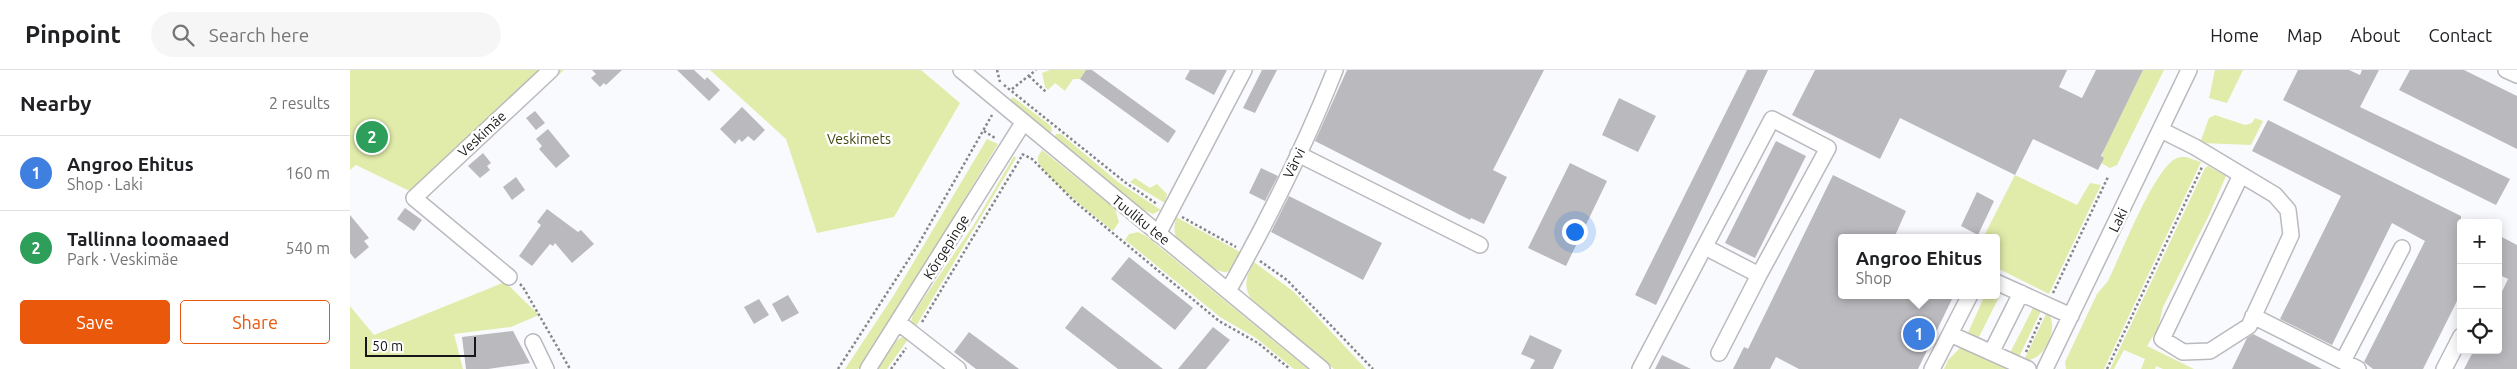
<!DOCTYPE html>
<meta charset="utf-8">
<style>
body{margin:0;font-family:Ubuntu,sans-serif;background:#f6f6f6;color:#202124}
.controls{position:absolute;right:15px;bottom:15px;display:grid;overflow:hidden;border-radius:5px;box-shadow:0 2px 12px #0003}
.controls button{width:45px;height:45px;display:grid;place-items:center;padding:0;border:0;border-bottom:1px solid #e0e0e0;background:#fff;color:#202124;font:25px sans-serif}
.scale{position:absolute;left:15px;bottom:12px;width:111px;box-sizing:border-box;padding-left:5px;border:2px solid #171719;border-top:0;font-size:14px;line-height:18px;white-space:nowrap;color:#171719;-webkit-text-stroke:4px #fff;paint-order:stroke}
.you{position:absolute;left:1224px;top:161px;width:18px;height:18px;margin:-12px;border:4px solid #fff;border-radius:50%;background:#1a73e8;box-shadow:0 0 0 8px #1a73e833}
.badge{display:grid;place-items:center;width:32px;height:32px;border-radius:50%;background:#ea580c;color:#fff;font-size:16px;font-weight:700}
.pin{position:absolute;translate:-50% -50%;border:2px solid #fff;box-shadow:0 1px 5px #0006}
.popup{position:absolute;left:1488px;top:164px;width:162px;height:65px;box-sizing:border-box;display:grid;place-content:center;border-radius:5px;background:#fff;filter:drop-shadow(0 1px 4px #0005);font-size:16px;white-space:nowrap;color:#757577}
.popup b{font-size:19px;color:#202124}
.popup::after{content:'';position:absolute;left:50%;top:100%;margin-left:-10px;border:10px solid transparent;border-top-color:#fff}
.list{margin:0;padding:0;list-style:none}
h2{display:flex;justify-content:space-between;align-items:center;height:65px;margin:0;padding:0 20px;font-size:21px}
h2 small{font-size:16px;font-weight:400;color:#757577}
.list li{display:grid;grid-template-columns:32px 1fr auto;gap:15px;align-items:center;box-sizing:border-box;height:75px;padding:0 20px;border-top:1px solid #e0e0e0}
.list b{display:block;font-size:19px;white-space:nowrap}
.list p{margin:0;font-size:16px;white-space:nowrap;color:#757577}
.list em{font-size:16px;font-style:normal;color:#757577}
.actions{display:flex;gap:10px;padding:15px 20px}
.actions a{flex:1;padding:11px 0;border:1px solid #ea580c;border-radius:5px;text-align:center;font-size:18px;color:#ea580c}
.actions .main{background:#ea580c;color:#fff}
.icon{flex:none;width:28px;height:28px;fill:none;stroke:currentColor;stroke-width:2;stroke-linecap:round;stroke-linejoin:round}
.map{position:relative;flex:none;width:2167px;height:299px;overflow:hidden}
header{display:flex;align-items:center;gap:30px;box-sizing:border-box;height:70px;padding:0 25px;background:#fff;border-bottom:1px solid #e0e0e0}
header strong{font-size:24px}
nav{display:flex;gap:28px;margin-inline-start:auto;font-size:18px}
.search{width:350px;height:45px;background:#f6f6f6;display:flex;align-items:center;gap:12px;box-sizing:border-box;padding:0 18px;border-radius:28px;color:#757577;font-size:19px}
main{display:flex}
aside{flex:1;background:#fff}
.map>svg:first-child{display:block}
</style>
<header>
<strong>Pinpoint</strong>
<div class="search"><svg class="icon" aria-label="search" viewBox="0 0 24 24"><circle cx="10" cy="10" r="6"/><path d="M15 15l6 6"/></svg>Search here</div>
<nav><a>Home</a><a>Map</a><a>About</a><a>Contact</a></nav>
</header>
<main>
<aside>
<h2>Nearby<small>2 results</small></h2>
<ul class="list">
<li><span class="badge" style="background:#3f7fe0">1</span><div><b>Angroo Ehitus</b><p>Shop · Laki</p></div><em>160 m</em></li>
<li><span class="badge" style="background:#2e9e5b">2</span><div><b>Tallinna loomaaed</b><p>Park · Veskimäe</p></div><em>540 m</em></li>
</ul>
<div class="actions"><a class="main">Save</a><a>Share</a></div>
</aside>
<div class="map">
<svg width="2167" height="299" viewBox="0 0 2167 299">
<rect width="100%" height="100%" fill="#f9fafe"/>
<path fill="#e1ecaa" d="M 0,0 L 214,0 L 132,73 L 76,129 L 6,95 L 0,100 Z
M 360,0 L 571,0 L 610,33 L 544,147 L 467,163 L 436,69 Z
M 700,0 L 736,0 L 730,9 L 723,9 L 715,21 L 705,13 L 698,20 L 695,17 L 692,3 Z
M 1793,0 L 1814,0 L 1767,95 L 1760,98 L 1751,93 L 1753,81 Z
M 1865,0 L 1893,0 L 1877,33 L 1859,28 Z
M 663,27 L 701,56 L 702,61 L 699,64 L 659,31 Z
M 1865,45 L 1895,55 L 1902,53 L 1905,48 L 1913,51 L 1901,75 L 1850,73 L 1859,48 Z
M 706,64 L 711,64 L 768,112 L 811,140 L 803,144 L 789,138 L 704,68 Z
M 637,69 L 648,74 L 541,250 L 508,299 L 495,299 L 544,225 Z
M 692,80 L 765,139 L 769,152 L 763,161 C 749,149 692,106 688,91 C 687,86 690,84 692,80 Z
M 664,86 L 666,88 L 565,258 L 561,251 L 563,244 L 623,156 Z
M 1836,87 L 1851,92 L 1754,299 L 1716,299 L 1715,292 L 1747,224 L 1758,211 C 1770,186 1804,100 1825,89 C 1828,87 1833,87 1836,87 Z
M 1858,96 L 1876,106 L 1859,145 L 1813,237 L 1808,258 L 1797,276 L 1844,299 L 1813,299 L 1806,296 L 1805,299 L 1791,299 L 1795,289 L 1774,280 L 1764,299 L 1760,299 L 1855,98 Z
M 1665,105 L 1727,135 L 1740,113 L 1751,115 L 1699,224 L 1647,198 L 1646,168 L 1633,168 Z
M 785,108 L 800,118 L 807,114 L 817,124 L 815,133 L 780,112 Z
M 826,147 L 890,182 C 887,189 884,199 877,202 C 867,205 831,176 826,167 C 823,160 825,153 826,147 Z
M 788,162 L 796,166 L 958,299 L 944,299 L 906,268 L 870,247 L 775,170 L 779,164 Z
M 904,192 L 944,222 L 1016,299 L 984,299 L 903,232 C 892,216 896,208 904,192 Z
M 155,212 L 189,245 L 161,257 L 104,264 L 113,299 L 0,299 L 0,236 L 24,265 Z
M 1647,217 L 1652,221 L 1628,269 L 1617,265 L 1635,225 L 1646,225 Z
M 1684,236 L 1692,239 L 1668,289 L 1660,283 Z
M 1697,242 C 1711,256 1694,293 1674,290 Z
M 552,267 L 559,268 L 537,299 L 527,299 L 547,270 Z
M 1612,276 L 1664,299 L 1594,299 L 1598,290 Z"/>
<path fill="#bab9bd" d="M 242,0 L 272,0 L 256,15 L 254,13 L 250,17 L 241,8 L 246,4 Z
M 327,0 L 344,0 L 355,10 L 357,7 L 370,20 L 359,31 Z
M 736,0 L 742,0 L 826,61 L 818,73 L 730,9 Z
M 840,0 L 877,0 L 864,25 L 835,9 Z
M 912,0 L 927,0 L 905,43 L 893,38 Z
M 997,0 L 1194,0 L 1143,100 L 1157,107 L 1134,154 L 1121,148 L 1120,150 L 965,71 Z
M 1397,0 L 1418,0 L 1306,235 L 1285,225 Z
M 1465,0 L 1717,0 L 1709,17 L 1732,28 L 1746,0 L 1793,0 L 1751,86 L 1754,88 L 1748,100 L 1683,69 L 1665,105 L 1550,48 L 1530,89 L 1442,45 Z
M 1948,0 L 1999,0 L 2010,5 L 2012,0 L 2029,0 L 2010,37 L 2160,109 L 2146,135 L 1933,30 Z
M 2060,0 L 2114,0 L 2167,26 L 2167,79 L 2049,20 Z
M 1269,28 L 1306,46 L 1288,82 L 1252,65 Z
M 392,37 L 415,60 L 404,71 L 398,66 L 392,72 L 389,69 L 385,74 L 370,59 Z
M 185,41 L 195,53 L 186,60 L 176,48 Z
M 1918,50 L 2111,146 L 2111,223 L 2073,299 L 2023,299 L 2014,292 L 2075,171 L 2042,153 L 1982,275 L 1930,249 L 1991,126 L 1902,81 Z
M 198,59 L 220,86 L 206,98 L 189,79 L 192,76 L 186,69 Z
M 1426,71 L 1456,86 L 1405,188 L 1375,173 Z
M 133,83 L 141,93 L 137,96 L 140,100 L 130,108 L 118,96 Z
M 1220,93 L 1257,111 L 1216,196 L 1178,178 Z
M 911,98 L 928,106 L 915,131 L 899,123 Z
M 1483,105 L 1556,141 L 1544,168 L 1492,168 L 1492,225 L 1604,225 L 1568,299 L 1449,299 L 1426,287 L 1420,299 L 1383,299 L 1394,277 L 1398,279 Z
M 166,107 L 175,120 L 162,130 L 153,117 Z
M 1627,122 L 1644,131 L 1628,165 L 1611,156 Z
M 939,126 L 1032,173 L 1013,210 L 921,162 Z
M 55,138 L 72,150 L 64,161 L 47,149 Z
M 197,139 L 228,162 L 231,160 L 244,174 L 222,193 L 205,173 L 203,176 L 200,174 L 182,196 L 169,186 L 191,155 L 187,152 Z
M 0,145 L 19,168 L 14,171 L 19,177 L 5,189 L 0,183 Z
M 2148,165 L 2167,175 L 2167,299 L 2114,299 L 2124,280 L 2148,280 L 2148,230 L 2158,209 L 2148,204 Z
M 779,187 L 843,238 L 825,260 L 761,209 Z
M 438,225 L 449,243 L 432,252 L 422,234 Z
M 409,229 L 419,245 L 404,254 L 394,237 Z
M 732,236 L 813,299 L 768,299 L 715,258 Z
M 863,257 L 880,270 L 856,299 L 828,299 Z
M 163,261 L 180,293 L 138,299 L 116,299 L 112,267 Z
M 619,262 L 669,299 L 626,299 L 604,282 Z
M 1903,264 L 1972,299 L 1882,299 L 1897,268 Z
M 1180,265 L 1212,280 L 1203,299 L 1180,299 L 1185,290 L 1171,284 Z
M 1312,285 L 1341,299 L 1305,299 Z"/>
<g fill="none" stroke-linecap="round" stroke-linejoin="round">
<g stroke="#bababe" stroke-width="18">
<path id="minor" d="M 611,0 L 972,299
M 2156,0 L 2167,5
M 1811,60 L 1845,77 L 1925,125 L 1938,140 L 1941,165 L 1899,256 L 1860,281 L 1833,282 L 1812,269 L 1891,105
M 948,84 L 1130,175
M 808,164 L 894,0
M 159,207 L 64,128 L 201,0
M 1646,212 L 1721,246
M 878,221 C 918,150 955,76 985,0
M 1903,246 L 2008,299
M 549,253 L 608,299
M 1600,264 L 1678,299
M 183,272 L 196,299
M 1642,281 L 1671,223
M 1369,283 L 1409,205
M 1993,291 L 2052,178
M 518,299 L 673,53
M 1290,299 L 1422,49 L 1478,78 L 1409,205 L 1355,177
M 1582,299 L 1620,225
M 1695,299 L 1839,0
M 2094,299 L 2111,266"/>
</g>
<path stroke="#858688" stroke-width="2.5" stroke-dasharray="2.5 2.5" stroke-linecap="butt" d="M 647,0 L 650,12
M 679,6 L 696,22
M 654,15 L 776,113 L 807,134
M 662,19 L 686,0
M 634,61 L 645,68
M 672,84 L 682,89 L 724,131 L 869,251 L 908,273 L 940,299
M 832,147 L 886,177
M 910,191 L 937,210 L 1023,299
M 170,214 L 173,217 L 220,299
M 1703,223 L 1758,107
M 572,252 L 673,84
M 1676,282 L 1691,248
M 488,299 L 568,175 L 642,45
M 541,299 L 556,278
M 1757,299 L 1852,97"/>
<use href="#minor" stroke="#fff" stroke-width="15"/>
</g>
<g text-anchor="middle" stroke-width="5" stroke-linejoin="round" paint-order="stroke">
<g font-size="14" fill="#171719" stroke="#fff">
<text transform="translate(132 64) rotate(-43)" y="5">Veskimäe</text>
<text transform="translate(944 93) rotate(-64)" y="5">Värvi</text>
<text transform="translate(791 150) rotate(39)" y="5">Tuuliku tee</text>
<text transform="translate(1768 150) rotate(-64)" y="5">Laki</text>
<text transform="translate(596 177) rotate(-58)" y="5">Kõrgepinge</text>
</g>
<g font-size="14" fill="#42480c" stroke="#fff">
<text x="509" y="74">Veskimets</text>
</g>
</g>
</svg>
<div class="controls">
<button>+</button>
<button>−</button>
<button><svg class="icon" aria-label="locate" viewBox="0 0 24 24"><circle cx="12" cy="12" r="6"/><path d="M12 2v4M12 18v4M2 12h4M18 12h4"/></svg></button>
</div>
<div class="scale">50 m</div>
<div class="you"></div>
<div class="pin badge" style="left:1569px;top:264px;background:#3f7fe0">1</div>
<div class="popup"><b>Angroo Ehitus</b>Shop</div>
<div class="pin badge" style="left:22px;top:67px;background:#2e9e5b">2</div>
</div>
</main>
